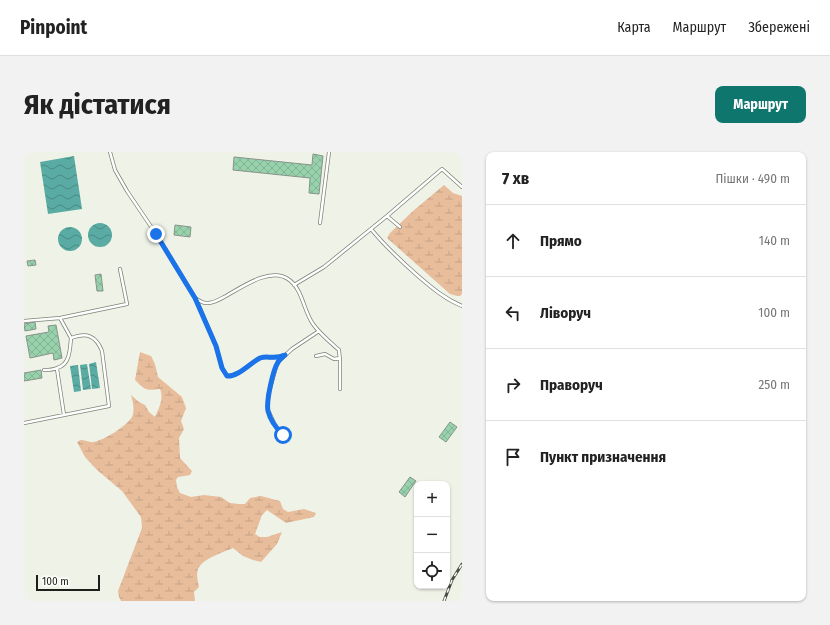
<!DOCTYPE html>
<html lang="uk">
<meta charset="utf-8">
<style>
body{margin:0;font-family:"Fira Sans Condensed",sans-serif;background:#f2f2f2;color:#222}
.controls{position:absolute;right:12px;bottom:12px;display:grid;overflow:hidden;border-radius:8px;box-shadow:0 1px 3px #0004}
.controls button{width:36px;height:36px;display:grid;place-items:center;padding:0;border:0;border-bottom:1px solid #e0e0e0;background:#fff;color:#222;font:20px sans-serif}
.scale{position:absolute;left:12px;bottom:10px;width:64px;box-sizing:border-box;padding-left:4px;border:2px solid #1d1f1a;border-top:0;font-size:11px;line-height:14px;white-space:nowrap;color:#1d1f1a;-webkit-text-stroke:3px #fefffc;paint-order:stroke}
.stop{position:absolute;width:12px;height:12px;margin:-9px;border:3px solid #1a73e8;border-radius:50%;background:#fff}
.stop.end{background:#1a73e8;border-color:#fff;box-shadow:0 1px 4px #0008}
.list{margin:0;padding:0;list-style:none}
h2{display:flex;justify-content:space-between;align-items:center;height:52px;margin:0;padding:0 16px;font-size:17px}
h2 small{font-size:13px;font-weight:400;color:#767676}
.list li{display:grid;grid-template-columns:26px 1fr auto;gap:12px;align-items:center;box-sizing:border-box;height:72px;padding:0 16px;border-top:1px solid #e0e0e0}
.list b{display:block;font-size:15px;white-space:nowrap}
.list em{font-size:13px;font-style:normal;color:#767676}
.icon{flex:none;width:22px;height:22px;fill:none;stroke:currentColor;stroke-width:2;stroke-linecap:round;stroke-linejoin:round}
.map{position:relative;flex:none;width:438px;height:449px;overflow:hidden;border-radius:8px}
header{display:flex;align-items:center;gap:24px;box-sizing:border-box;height:56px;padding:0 20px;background:#fff;border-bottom:1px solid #e0e0e0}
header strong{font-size:19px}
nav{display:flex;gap:22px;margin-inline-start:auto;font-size:14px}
.intro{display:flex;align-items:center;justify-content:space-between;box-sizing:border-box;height:96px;padding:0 24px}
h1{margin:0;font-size:28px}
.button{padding:10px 18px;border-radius:8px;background:#0f766e;color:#fff;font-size:14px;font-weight:700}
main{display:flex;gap:24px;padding:0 24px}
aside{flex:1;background:#fff;border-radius:8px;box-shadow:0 1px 3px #0004}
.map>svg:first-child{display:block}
</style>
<header>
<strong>Pinpoint</strong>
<nav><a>Карта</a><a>Маршрут</a><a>Збережені</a></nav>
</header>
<div class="intro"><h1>Як дістатися</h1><a class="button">Маршрут</a></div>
<main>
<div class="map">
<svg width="438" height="449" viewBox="0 0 438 449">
<defs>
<pattern id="wetland-marsh" width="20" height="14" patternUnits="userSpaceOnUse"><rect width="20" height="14" fill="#e8bd9c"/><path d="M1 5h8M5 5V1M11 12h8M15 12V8" fill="none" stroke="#c7a286"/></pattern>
<pattern id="water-waves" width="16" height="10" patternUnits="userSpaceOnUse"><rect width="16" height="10" fill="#5aaba3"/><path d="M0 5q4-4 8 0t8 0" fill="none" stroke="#4a8b84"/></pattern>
<pattern id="building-cross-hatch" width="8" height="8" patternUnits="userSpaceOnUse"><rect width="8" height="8" fill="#98d2ad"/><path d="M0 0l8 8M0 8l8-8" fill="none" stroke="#83b494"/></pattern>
</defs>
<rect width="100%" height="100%" fill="#eff3e7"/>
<path fill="url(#wetland-marsh)" d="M 420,33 L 429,41 L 438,44 L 438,142 L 436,144 L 433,144 L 426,142 L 363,86 L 366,81 L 389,59 Z
M 116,200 L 127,204 L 131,212 L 134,225 L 158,245 L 162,256 L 157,269 L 160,277 L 155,286 L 156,306 L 168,319 L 166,323 L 154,325 L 152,328 L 153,335 L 156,341 L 167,345 L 180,343 L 197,345 L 206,351 L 215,352 L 221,352 L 226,346 L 237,344 L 256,349 L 259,357 L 264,360 L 280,357 L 292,361 L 290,365 L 262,371 L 243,358 L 238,363 L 231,382 L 236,385 L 243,385 L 258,380 L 253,392 L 237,410 L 229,408 L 219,404 L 209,396 C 200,400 178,407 174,417 C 172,422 174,430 175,435 L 170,440 L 171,449 L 97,449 L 95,445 L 94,439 L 118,376 L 117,365 L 106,350 L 98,339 L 73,318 L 61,305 L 53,290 L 57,288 C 61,288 66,291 69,290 C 79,289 103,274 108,265 C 111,258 109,250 107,243 L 115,250 L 121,253 L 125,260 L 131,265 C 135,256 140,247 136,237 C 122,239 121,238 111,228 Z"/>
<path fill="url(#water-waves)" d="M 50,4 L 58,57 L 24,62 L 16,10 Z
M64 83a12 12 0 1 1 24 0a12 12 0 1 1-24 0Z
M34 87a12 12 0 1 1 24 0a12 12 0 1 1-24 0Z
M 72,210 L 76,236 L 68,237 L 65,212 Z
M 63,212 L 67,237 L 59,238 L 56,213 Z
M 54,213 L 57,239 L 50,240 L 46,214 Z"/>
<path fill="url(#building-cross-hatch)" stroke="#88938b" d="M 289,2 L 299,4 L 295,42 L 285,41 L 286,26 L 209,18 L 210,5 L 288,13 Z
M 151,73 L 167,75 L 166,85 L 150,83 Z
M 11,108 L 12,113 L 4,114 L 3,109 Z
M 77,122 L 79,139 L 73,139 L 71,123 Z
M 11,170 L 12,177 L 1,179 L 0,172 Z
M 32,173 L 38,206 L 30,208 L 29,201 L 6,206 L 2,184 L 25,180 L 24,174 Z
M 17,218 L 18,226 L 0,229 L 0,221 Z
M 426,270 L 433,275 L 422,290 L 415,285 Z
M 386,325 L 392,329 L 381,345 L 375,340 Z"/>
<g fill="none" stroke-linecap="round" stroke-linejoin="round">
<g stroke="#7e8277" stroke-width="4">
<path id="lane" d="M 86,0 L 91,18 L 103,39 L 132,82 L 171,146 C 174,148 179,151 182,151 C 189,152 196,147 202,144 C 218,135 246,115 264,127 C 279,137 279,158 289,172 C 296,182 306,190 315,198 L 316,209 L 316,237
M 363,64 L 418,17 L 438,35
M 296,71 L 305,0
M 347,77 C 361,94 377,109 394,124 C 408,136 421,147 438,154
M 270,133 L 300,115 L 363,64 L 376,75
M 172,147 L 192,194 L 198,216 L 203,224 C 214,225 226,211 236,206 C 242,204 246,206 252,205 C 255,205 258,204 261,203
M 36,166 L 103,152 L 96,117
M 0,169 L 36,166 L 47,186
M 292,204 L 301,202 L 310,207 L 316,206
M 33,217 L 40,263
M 0,271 L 85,254 L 78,199 C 72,184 63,180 47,186 C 46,197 46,213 33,216 C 29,218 24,218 20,218
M 259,283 L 251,273 L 244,258 L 244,244 L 252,215 L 255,209 L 268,197 L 295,179"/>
</g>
<use href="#lane" stroke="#fff" stroke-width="2.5"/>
<g stroke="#4a4d46" stroke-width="3">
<path id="rail" d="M 420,449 L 428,428 L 438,412"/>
</g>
<use href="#rail" stroke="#fefffc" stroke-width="1.5" stroke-dasharray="4.5" stroke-linecap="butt"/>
</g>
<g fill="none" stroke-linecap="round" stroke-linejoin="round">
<path stroke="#1a73e8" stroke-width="5" d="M 132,82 L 171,146 L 192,194 L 198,216 L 203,224 C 214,225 226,211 236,206 C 242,204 246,206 252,205 C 255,205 258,204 261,203 C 259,205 256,207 254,210 C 249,218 242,249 244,259 C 246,267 253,277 259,283"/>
</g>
</svg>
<div class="controls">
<button>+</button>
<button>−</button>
<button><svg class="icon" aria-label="locate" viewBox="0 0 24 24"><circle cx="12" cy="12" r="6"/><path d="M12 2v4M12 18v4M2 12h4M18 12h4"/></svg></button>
</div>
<div class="scale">100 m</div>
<div class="stop" style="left:259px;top:283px"></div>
<div class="stop end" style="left:132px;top:82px"></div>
</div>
<aside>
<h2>7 хв<small>Пішки · 490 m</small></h2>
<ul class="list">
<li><svg class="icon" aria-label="ahead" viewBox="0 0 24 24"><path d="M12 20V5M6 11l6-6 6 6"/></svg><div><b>Прямо</b></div><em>140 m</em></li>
<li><svg class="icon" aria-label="left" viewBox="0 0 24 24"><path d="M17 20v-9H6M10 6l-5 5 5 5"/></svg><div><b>Ліворуч</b></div><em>100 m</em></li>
<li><svg class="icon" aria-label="right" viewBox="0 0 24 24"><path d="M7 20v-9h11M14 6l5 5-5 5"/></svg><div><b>Праворуч</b></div><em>250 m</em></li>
<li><svg class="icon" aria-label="arrive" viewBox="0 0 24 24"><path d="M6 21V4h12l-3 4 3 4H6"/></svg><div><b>Пункт призначення</b></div></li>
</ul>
</aside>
</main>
